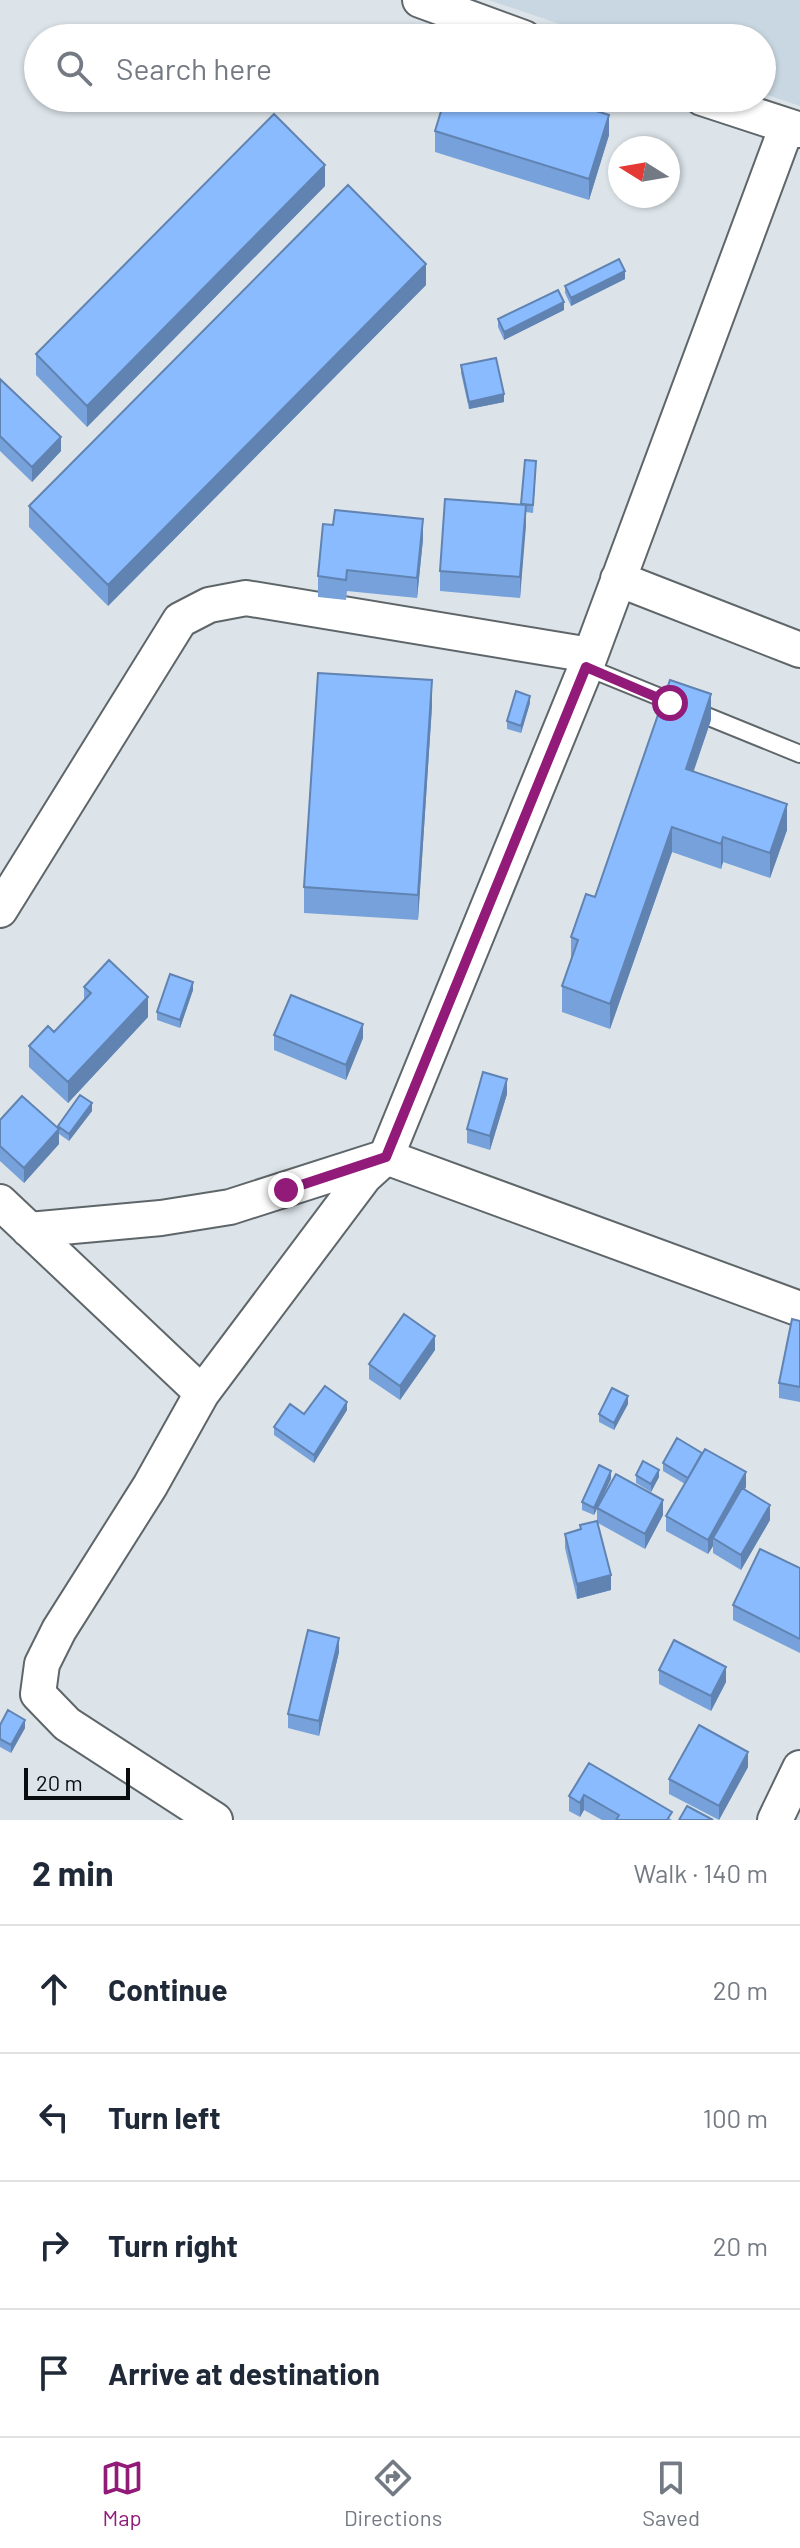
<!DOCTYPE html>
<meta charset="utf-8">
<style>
body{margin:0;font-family:Barlow,sans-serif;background:#f2f2f3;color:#1f2937}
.compass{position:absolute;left:608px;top:136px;width:72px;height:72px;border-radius:50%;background:#fff;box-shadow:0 2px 6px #0004;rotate:281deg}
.scale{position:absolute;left:24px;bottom:20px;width:106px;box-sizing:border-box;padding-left:8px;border:4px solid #0a0d0f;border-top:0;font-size:22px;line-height:28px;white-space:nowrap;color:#0a0d0f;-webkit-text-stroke:6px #dce4e9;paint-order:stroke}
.stop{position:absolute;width:24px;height:24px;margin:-18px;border:6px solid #921b79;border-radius:50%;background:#fff}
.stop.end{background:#921b79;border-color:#fff;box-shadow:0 2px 8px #0008}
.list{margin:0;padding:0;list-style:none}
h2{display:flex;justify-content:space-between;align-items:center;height:104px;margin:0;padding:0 32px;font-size:34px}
h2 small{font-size:26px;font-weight:400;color:#747a83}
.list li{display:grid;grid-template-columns:52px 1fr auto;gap:24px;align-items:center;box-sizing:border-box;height:128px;padding:0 32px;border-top:2px solid #e0e1e3}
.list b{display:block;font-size:30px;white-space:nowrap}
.list em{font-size:26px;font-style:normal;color:#747a83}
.icon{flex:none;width:44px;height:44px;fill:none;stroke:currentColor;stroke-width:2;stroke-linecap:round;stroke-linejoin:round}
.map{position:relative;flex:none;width:800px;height:1820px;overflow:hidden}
.search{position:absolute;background:#fff;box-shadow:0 2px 6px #0004;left:24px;right:24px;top:24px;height:88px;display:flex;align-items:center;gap:20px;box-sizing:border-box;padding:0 28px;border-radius:44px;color:#747a83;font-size:30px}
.sheet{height:616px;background:#fff}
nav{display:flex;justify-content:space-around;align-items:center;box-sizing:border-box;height:112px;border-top:2px solid #e0e1e3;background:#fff;font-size:22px;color:#747a83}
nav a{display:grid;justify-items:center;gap:4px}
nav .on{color:#921b79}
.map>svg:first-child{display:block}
</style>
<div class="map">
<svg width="800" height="1820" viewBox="0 0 800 1820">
<rect width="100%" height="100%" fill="#dce4e9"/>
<path fill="#c8d7e1" d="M 489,0 L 800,0 L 800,106 L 762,93 L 762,38 L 601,38 Z"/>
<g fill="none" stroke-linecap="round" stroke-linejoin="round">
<g stroke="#5f666a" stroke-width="20">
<path id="lane" d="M 586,667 L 800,754"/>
</g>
<g stroke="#5f666a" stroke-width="38">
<path id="street" d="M 420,0 L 524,38
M 702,98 L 800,130
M 618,579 L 800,650
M 0,910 L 180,620 L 209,605 L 246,598 L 590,655
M 0,1202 L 202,1393
M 29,1230 L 161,1218 L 230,1207 L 386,1157 L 800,1309
M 215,1820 L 67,1724 L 38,1694 L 42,1664 L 59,1630 L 150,1486 L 202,1393 L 364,1177 L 386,1157 L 586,667 L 787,126
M 775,1820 L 800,1768"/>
</g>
<use href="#lane" stroke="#fff" stroke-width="16"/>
<use href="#street" stroke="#fff" stroke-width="34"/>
</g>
<path fill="#76a1da" d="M 435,131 L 609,135 L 589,200 L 435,152 Z
M 325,186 L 87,427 L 36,375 L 36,354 Z
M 625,279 L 571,306 L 565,293 L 565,286 Z
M 426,285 L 108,606 L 29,527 L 29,506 Z
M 564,310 L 504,340 L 498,327 L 498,319 Z
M 461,365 L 504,402 L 469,409 L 461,373 Z
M 0,379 L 61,451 L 32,482 L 0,451 Z
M 536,468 L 533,513 L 526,512 L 520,598 L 440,591 L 440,571 L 521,505 Z
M 423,539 L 417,598 L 347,591 L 346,600 L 318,597 L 318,576 Z
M 530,703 L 521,733 L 507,729 L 507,721 Z
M 432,706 L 418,920 L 304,913 L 304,887 Z
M 711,720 L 693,771 L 787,830 L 770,878 L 723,862 L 721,869 L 672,852 L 610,1029 L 562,1012 L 562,986 L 571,960 L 571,937 L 595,897 Z
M 84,987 L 148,1017 L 68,1103 L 29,1067 L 29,1046 L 54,1032 L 84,1000 Z
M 193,990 L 180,1028 L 157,1020 L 157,1012 Z
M 274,1035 L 363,1038 L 346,1080 L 274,1050 Z
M 507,1094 L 490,1150 L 467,1143 L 467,1129 Z
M 92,1111 L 69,1141 L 59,1134 L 59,1144 L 24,1183 L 0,1161 L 0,1120 L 58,1128 L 58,1126 Z
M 800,1321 L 800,1402 L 779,1398 L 779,1383 Z
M 435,1350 L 400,1400 L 369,1379 L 369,1364 Z
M 628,1404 L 614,1430 L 599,1422 L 599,1414 Z
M 347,1410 L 314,1463 L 274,1435 L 274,1427 L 304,1414 Z
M 663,1463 L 746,1487 L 744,1490 L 770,1520 L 741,1570 L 713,1553 L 713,1546 L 708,1554 L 666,1531 L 666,1516 L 685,1484 L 663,1471 Z
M 636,1475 L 659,1477 L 651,1492 L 636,1483 Z
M 611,1479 L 600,1502 L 663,1515 L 645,1549 L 598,1523 L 611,1590 L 577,1599 L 565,1548 L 565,1534 L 580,1530 L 580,1525 L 597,1521 L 597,1509 L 594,1515 L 582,1510 L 582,1502 Z
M 800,1568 L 800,1653 L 733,1620 L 733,1605 Z
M 339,1652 L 319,1736 L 288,1728 L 288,1714 Z
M 659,1670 L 726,1682 L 711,1711 L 659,1684 Z
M 0,1725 L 25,1728 L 11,1753 L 0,1747 Z
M 589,1763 L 672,1820 L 602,1820 L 584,1810 L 580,1817 L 569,1811 L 569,1796 Z
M 748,1767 L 719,1820 L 669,1794 L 669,1779 Z"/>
<path fill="#6083b2" d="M 609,115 L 609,135 L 589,200 L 589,179 Z
M 325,165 L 325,186 L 87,427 L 87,406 Z
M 426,264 L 426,285 L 108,606 L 108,585 Z
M 625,271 L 625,279 L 571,306 L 571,298 Z
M 564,302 L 564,310 L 504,340 L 504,332 Z
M 504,394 L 504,402 L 469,409 L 469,402 Z
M 61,437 L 61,451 L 32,482 L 32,467 Z
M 526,505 L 526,526 L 520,598 L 520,577 Z
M 423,519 L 423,539 L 417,598 L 417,578 Z
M 432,680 L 432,706 L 418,920 L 418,895 Z
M 711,694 L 711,720 L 686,794 L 686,769 Z
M 530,696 L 530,703 L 521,733 L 521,726 Z
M 787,804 L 787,830 L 770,878 L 770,853 Z
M 672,827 L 672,852 L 610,1029 L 610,1004 Z
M 723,837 L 723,862 L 721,869 L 721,844 Z
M 193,982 L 193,990 L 180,1028 L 180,1020 Z
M 148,997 L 148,1017 L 68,1103 L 68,1082 Z
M 363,1024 L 363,1038 L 346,1080 L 346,1065 Z
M 507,1079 L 507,1094 L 490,1150 L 490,1136 Z
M 92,1103 L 92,1111 L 69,1141 L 69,1134 Z
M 59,1129 L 59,1144 L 24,1183 L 24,1168 Z
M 435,1336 L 435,1350 L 400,1400 L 400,1386 Z
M 628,1396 L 628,1404 L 614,1430 L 614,1423 Z
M 347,1402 L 347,1410 L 314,1463 L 314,1455 Z
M 659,1470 L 659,1477 L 651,1492 L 651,1484 Z
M 611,1471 L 611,1479 L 594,1515 L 594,1508 Z
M 746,1472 L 746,1487 L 716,1540 L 713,1538 L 713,1546 L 708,1554 L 708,1540 Z
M 663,1500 L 663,1515 L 645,1549 L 645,1534 Z
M 770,1505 L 770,1520 L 741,1570 L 741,1555 Z
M 611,1575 L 611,1590 L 577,1599 L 577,1584 Z
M 339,1638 L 339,1652 L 319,1736 L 319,1721 Z
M 726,1667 L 726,1682 L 711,1711 L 711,1696 Z
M 25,1720 L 25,1728 L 11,1753 L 11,1745 Z
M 748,1752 L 748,1767 L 719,1820 L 719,1806 Z
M 584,1795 L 584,1810 L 580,1817 L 580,1803 Z"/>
<path fill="#89bbfe" stroke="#6083b2" stroke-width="2" d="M 445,98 L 555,98 L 609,115 L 589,179 L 435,131 Z
M 274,114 L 325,165 L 87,406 L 36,354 Z
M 348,185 L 426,264 L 108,585 L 29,506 Z
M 619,259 L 625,271 L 571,298 L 565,286 Z
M 558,290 L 564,302 L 504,332 L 498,319 Z
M 496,358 L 504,394 L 469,402 L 461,365 Z
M 0,379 L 61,437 L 32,467 L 0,436 Z
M 525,460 L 536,461 L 533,505 L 521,504 Z
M 445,499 L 526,505 L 520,577 L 440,571 Z
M 335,510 L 423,519 L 417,578 L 347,570 L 346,580 L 318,576 L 323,524 L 333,525 Z
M 318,673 L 432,680 L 418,895 L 304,887 Z
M 670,680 L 711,694 L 686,769 L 787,804 L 770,853 L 723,837 L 721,844 L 672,827 L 610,1004 L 562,986 L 578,940 L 571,937 L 586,894 L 595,897 Z
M 516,691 L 530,696 L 521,726 L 507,721 Z
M 109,960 L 148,997 L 68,1082 L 29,1046 L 48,1026 L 54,1032 L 91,993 L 84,987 Z
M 170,974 L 193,982 L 180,1020 L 157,1012 Z
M 291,995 L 363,1024 L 346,1065 L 274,1035 Z
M 483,1072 L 507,1079 L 490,1136 L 467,1129 Z
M 80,1095 L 92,1103 L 69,1134 L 58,1126 Z
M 22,1096 L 59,1129 L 24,1168 L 0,1146 L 0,1120 Z
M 404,1314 L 435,1336 L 400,1386 L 369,1364 Z
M 792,1319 L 800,1321 L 800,1387 L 779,1383 Z
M 325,1386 L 347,1402 L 314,1455 L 274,1427 L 290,1404 L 304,1414 Z
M 612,1388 L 628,1396 L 614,1423 L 599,1414 Z
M 677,1438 L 702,1453 L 688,1478 L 663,1463 Z
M 705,1449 L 746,1472 L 708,1540 L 666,1516 Z
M 643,1461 L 659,1470 L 651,1484 L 636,1475 Z
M 599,1465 L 611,1471 L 594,1508 L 582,1502 Z
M 616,1474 L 663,1500 L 645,1534 L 597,1508 Z
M 742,1488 L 770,1505 L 741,1555 L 713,1538 Z
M 597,1521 L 611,1575 L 577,1584 L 565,1534 L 581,1529 L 580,1525 Z
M 760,1549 L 800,1568 L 800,1639 L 733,1605 Z
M 308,1630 L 339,1638 L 319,1721 L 288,1714 Z
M 674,1640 L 726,1667 L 711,1696 L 659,1670 Z
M 8,1710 L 25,1720 L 11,1745 L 0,1739 L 0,1725 Z
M 699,1725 L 748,1752 L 719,1806 L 669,1779 Z
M 589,1763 L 672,1812 L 667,1820 L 616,1820 L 619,1815 L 584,1795 L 580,1803 L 569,1796 Z
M 687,1806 L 713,1820 L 679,1820 Z"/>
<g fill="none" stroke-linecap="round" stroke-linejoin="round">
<path stroke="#921b79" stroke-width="10" d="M 286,1190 L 386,1157 L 586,667 L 670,703"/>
</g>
</svg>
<svg class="compass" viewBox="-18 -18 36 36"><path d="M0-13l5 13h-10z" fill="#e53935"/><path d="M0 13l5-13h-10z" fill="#747a83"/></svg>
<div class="scale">20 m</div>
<div class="stop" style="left:670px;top:703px"></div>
<div class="stop end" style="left:286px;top:1190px"></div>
<div class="search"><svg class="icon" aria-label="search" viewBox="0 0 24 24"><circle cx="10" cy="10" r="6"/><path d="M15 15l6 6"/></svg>Search here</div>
</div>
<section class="sheet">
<h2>2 min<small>Walk · 140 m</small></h2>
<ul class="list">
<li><svg class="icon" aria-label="ahead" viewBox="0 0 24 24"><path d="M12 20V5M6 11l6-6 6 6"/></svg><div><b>Continue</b></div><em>20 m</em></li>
<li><svg class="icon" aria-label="left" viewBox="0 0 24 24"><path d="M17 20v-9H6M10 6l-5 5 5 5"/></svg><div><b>Turn left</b></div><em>100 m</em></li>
<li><svg class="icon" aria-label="right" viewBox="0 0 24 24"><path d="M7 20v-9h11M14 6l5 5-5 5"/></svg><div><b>Turn right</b></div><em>20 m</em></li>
<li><svg class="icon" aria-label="arrive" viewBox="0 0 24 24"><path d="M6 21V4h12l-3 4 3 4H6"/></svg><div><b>Arrive at destination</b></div></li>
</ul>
</section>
<nav>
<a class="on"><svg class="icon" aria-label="map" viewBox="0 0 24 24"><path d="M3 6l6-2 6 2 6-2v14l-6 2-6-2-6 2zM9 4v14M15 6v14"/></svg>Map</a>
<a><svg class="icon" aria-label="directions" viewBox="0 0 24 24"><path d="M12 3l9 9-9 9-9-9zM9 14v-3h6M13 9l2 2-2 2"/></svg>Directions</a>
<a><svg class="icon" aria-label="saved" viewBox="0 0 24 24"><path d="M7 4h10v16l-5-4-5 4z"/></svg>Saved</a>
</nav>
